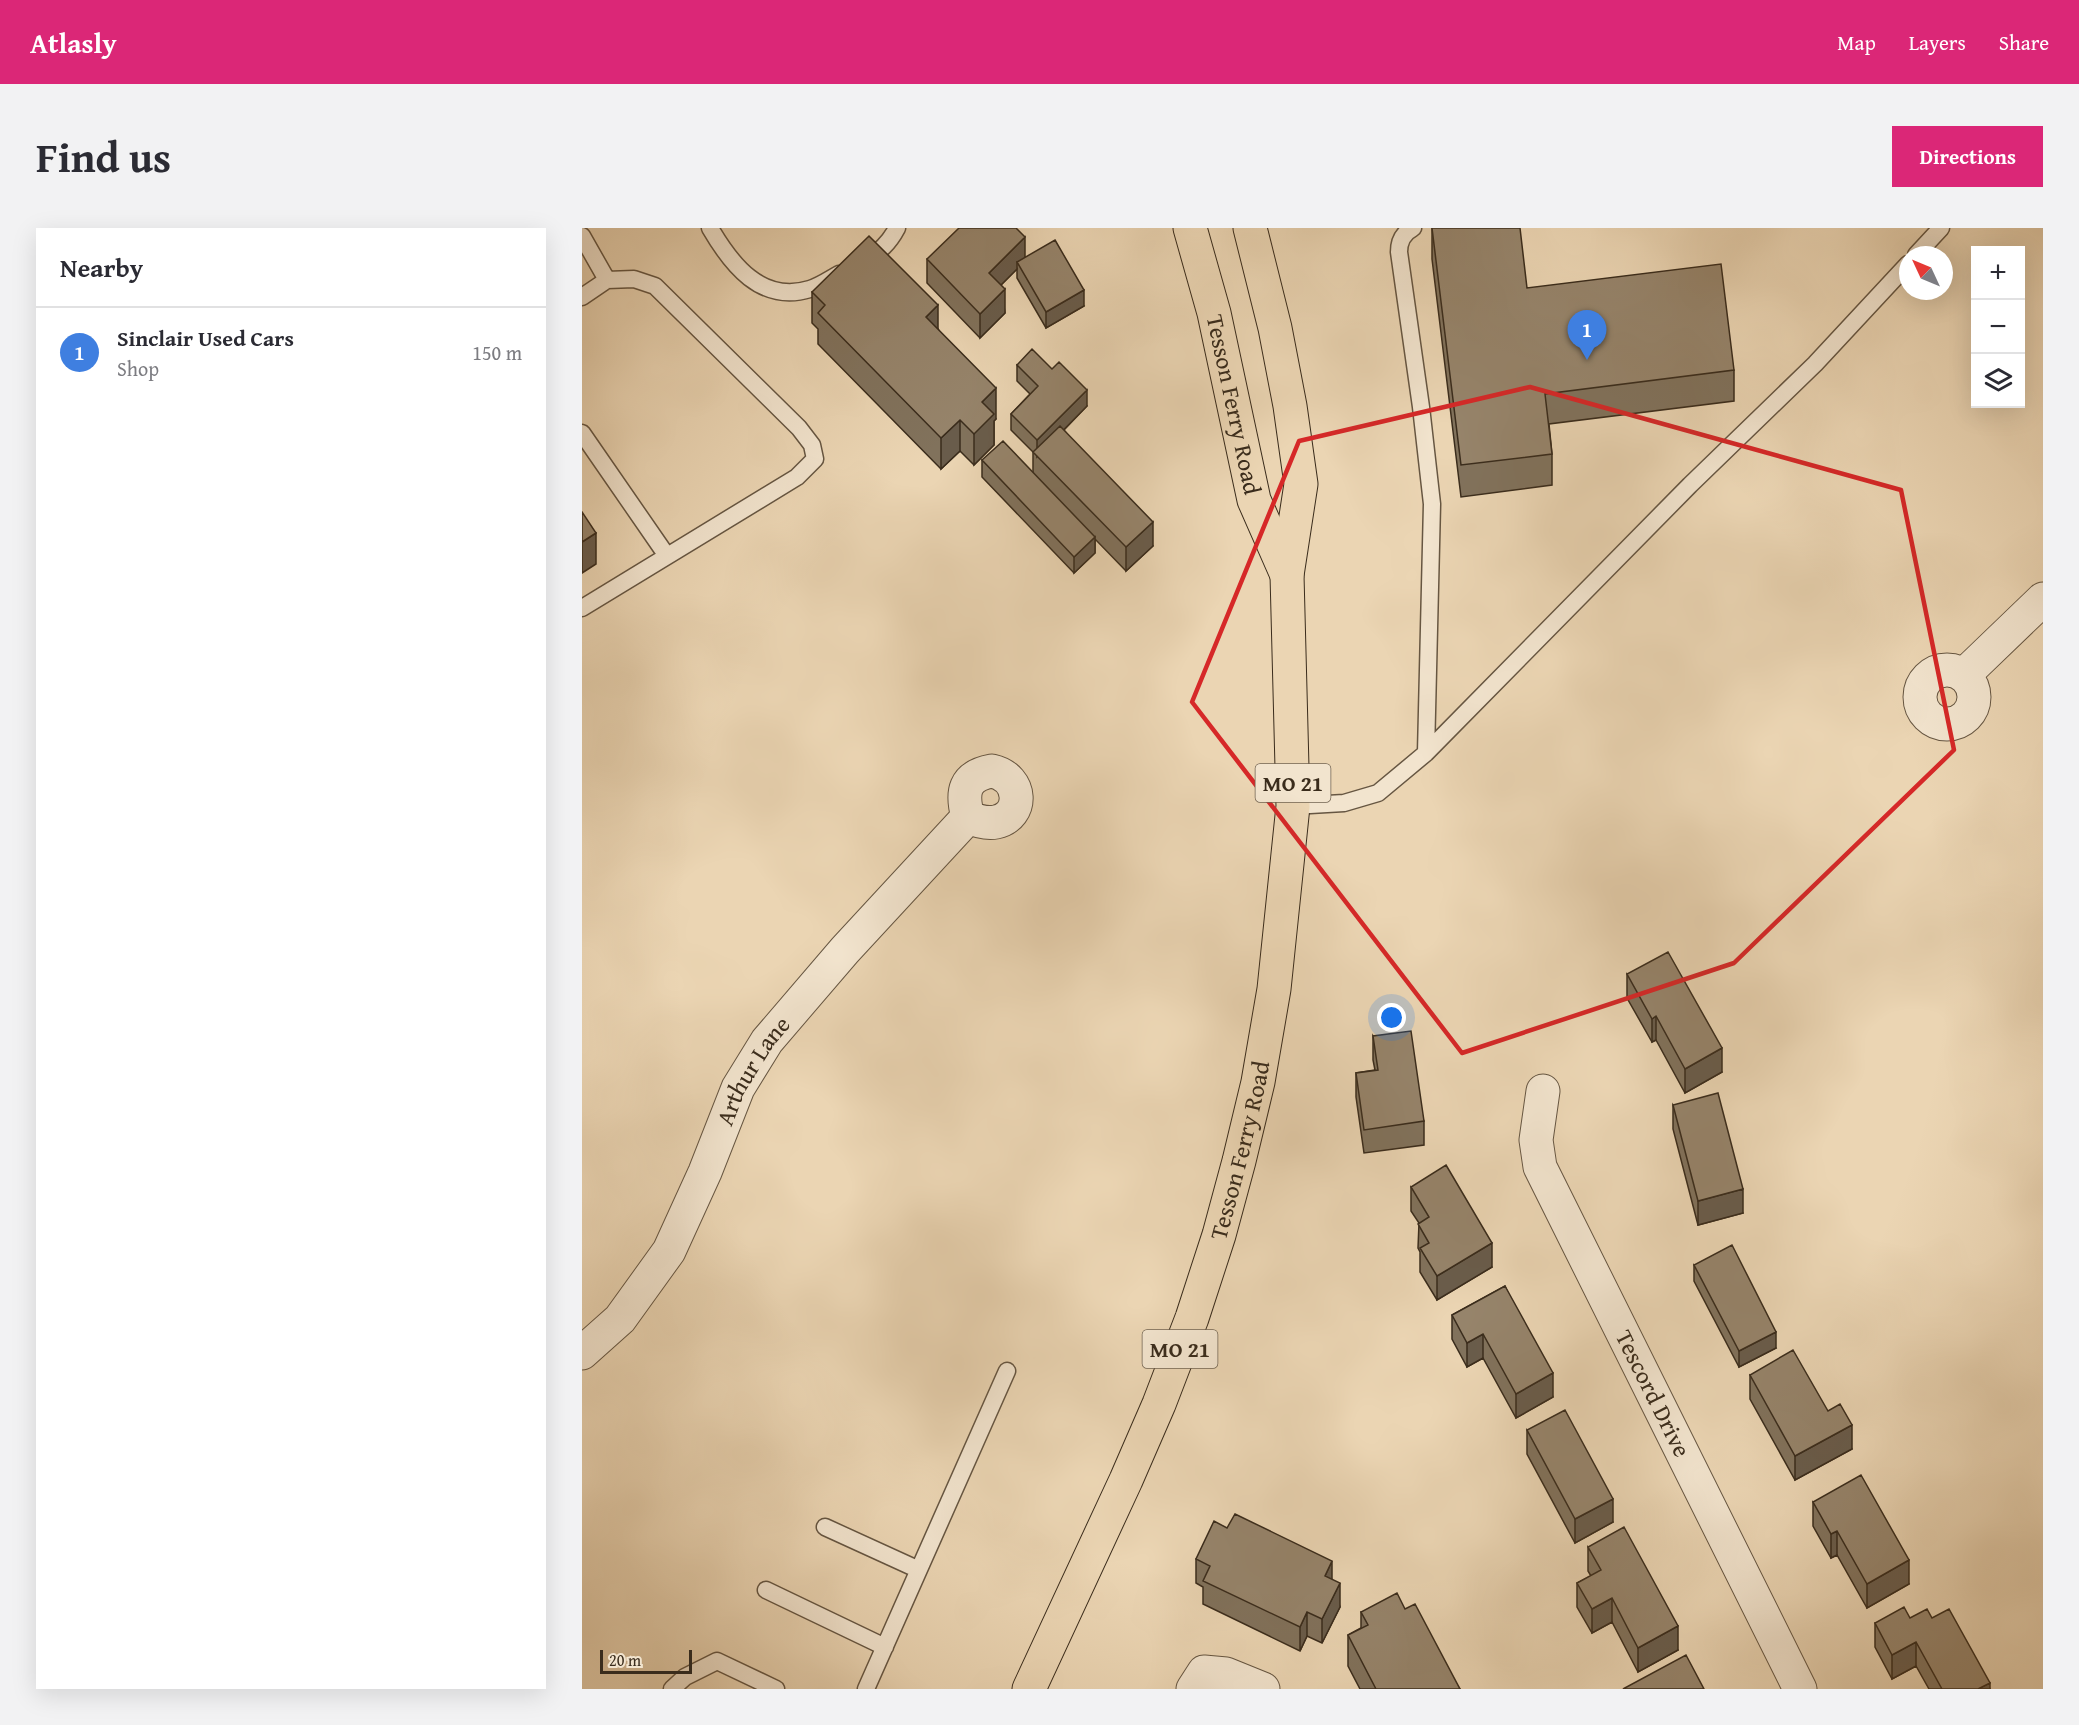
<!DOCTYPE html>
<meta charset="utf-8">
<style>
body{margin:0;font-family:"Gentium Book Plus",serif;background:#f2f2f3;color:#2b2b33}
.controls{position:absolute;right:18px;top:18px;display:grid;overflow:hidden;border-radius:0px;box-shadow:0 6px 24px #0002}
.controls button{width:54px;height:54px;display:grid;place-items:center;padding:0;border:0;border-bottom:2px solid #e1e1e2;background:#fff;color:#2b2b33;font:30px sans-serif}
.compass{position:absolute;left:1317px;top:18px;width:54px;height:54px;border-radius:50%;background:#fff;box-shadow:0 6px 24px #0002;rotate:314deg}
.scale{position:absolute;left:18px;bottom:15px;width:92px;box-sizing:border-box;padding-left:6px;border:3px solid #3a2c1c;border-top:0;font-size:16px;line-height:21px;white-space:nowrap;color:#3a2c1c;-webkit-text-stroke:4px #f2e4ce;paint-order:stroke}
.you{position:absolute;left:810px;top:790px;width:21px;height:21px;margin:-15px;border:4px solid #fff;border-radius:50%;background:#1a73e8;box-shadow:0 0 0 9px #1a73e833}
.badge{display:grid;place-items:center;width:39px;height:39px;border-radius:50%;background:#db2777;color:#fff;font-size:20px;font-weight:700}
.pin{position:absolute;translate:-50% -50px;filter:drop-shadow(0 2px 3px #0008)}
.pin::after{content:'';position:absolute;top:32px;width:21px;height:18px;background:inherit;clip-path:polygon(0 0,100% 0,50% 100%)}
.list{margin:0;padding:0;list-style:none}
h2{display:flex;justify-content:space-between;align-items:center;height:78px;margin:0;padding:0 24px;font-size:26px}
h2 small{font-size:20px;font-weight:400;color:#7c7c81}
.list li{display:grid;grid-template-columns:39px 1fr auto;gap:18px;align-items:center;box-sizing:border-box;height:90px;padding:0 24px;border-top:2px solid #e1e1e2}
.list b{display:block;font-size:22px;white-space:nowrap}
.list p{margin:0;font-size:20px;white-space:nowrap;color:#7c7c81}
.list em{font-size:20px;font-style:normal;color:#7c7c81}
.icon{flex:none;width:33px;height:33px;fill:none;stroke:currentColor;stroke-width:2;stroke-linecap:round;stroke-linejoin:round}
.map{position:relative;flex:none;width:1461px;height:1461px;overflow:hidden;border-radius:0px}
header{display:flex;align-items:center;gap:36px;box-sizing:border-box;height:84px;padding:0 30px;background:#db2777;color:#fff}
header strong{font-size:28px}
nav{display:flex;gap:33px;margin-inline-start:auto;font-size:21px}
.intro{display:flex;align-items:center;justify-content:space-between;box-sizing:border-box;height:144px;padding:0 36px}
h1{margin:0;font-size:42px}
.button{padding:15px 27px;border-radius:0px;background:#db2777;color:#fff;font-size:21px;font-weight:700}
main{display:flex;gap:36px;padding:0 36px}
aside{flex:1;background:#fff;border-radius:0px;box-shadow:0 6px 24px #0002}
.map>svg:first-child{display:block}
</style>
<header>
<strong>Atlasly</strong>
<nav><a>Map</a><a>Layers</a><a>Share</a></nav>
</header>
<div class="intro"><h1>Find us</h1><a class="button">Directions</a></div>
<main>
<aside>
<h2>Nearby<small></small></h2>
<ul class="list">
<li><span class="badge" style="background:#3f7fe0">1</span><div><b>Sinclair Used Cars</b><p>Shop</p></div><em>150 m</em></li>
</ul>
</aside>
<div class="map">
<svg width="1461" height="1461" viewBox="0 0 1461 1461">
<rect width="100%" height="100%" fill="#ebd5b3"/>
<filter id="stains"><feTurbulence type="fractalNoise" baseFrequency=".00333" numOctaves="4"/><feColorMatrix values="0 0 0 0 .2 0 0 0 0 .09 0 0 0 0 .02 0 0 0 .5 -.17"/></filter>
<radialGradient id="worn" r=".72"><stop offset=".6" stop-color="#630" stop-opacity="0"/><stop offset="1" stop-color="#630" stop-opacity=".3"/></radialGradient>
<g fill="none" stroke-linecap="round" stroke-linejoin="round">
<g stroke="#665642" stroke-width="19">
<path id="service" d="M 128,0 C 149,36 179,76 228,61 C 238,58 248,51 257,46
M 831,0 C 821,5 817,13 817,24 L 839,179 L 850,276 L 844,525
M 0,8 L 25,52
M 1334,27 L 1359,0
M 282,32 C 298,24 307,15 315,0
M 0,69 L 25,52 L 52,51 L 73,58 L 217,200 L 230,217 L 233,231 L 215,249 L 0,380
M 0,205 L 85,328
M 711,578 L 762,575 L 796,565 L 844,525 L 1108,257 L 1233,136 L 1326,36
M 243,1299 L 335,1341
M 184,1362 L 303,1419
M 90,1461 L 103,1449 L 135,1433 L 194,1461
M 284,1461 L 425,1143"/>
</g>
<g stroke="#665642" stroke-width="35">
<g id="minor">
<circle cx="1365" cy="469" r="27"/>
<path d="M 1382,447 L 1461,371"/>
<path d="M 410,543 C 441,550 442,588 414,594 C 404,596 395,593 386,589 C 379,564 382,548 410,543 Z"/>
<path id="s1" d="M 961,863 L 954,912 L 958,939 L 1218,1461"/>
<path id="s2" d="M 0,1125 L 38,1091 L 87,1023 L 123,944 L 156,860 L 185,813 L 263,722 L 386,589"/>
<path d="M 611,1461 L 622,1444 L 644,1446 L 681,1461"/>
</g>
</g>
<g stroke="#3a2c1c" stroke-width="35">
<g id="primary">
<path id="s3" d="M 608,0 L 632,85 L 672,272 L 705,347"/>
<path id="s4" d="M 447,1461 L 544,1252 L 577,1176 L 610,1090 L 637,1007 L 657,933 L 676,854 L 692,761 L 711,578 L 705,347 L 719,256 L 708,178 L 693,100 L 668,0"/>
</g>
</g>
<use href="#service" stroke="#f2e4ce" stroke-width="16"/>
<use href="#minor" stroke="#f2e4ce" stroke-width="33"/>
<use href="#primary" stroke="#ebd5b3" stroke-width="33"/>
</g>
<path fill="#81725c" stroke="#3a2c1c" stroke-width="1.5" d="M 850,0 L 945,60 L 1152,142 L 1152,173 L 967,196 L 970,226 L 970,257 L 879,269 L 850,31 Z
M 443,29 L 502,78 L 464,100 L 435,50 L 435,41 L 419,57 L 423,85 L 398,110 L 345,55 L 345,31 Z
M 230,64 L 356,101 L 414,191 L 412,193 L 412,217 L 392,237 L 378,223 L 359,241 L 236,116 L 236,101 L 230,95 Z
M 435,137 L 505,178 L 482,202 L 571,318 L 544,343 L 513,311 L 513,325 L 492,345 L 400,249 L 400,232 L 451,244 L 451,224 L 429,202 L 429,186 L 448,166 L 435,153 Z
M 1045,746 L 1140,844 L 1103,865 L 1074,812 L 1070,814 L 1045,770 Z
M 791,808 L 842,893 L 842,917 L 782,925 L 774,869 L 774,845 L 793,842 L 791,832 Z
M 1091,877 L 1161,985 L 1116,997 L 1091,901 Z
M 829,959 L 910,1039 L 855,1072 L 838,1044 L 838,1024 L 836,1020 L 837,995 L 829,983 Z
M 1112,1037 L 1194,1120 L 1157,1139 L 1112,1053 Z
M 923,1058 L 971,1169 L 934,1190 L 901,1130 L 885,1139 L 870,1111 L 870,1087 Z
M 1168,1147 L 1246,1183 L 1270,1221 L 1213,1252 L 1168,1171 Z
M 945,1202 L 1031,1294 L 993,1315 L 945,1226 Z
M 1231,1274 L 1327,1356 L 1285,1380 L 1255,1327 L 1249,1330 L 1231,1298 Z
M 1006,1319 L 1096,1422 L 1056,1444 L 1030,1394 L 1010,1405 L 995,1379 L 995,1355 L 1009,1348 L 1006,1343 Z
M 614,1331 L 750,1352 L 758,1379 L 740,1415 L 725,1408 L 718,1423 L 621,1376 L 621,1359 L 614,1355 Z
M 823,1381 L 878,1461 L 778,1461 L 766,1438 L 766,1407 L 779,1400 L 779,1384 Z
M 1328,1390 L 1350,1390 L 1408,1461 L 1347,1461 L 1334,1438 L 1310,1451 L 1293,1419 L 1293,1395 Z"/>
<path fill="#695c4b" stroke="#3a2c1c" stroke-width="1.5" d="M 443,9 L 443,33 L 435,34 L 435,41 L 407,69 L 407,45 Z
M 423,61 L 423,85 L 398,110 L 398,86 Z
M 502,62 L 502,78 L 464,100 L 464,84 Z
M 356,77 L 356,109 L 344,89 Z
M 414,160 L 414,191 L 412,193 L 412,217 L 392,237 L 392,206 L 400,174 Z
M 505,162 L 505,178 L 455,229 L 455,212 Z
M 378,192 L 378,223 L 359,241 L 359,210 Z
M 571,294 L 571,318 L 544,343 L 544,319 Z
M 14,305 L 14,336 L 0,345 L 0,314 Z
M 513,309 L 513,325 L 492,345 L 492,329 Z
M 1074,788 L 1074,812 L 1070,814 L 1070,791 Z
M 1140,820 L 1140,844 L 1103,865 L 1103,841 Z
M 1161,961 L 1161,985 L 1116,997 L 1116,973 Z
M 910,1015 L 910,1039 L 855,1072 L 855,1048 Z
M 1194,1104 L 1194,1120 L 1157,1139 L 1157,1123 Z
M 901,1106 L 901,1130 L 885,1139 L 885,1115 Z
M 971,1145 L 971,1169 L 934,1190 L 934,1166 Z
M 1270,1197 L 1270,1221 L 1213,1252 L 1213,1228 Z
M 1031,1271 L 1031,1294 L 993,1315 L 993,1291 Z
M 1255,1303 L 1255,1327 L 1249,1330 L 1249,1306 Z
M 1327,1332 L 1327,1356 L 1285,1380 L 1285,1356 Z
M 750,1333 L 750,1357 L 743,1348 Z
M 758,1355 L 758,1379 L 740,1415 L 740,1391 Z
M 1030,1370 L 1030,1394 L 1010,1405 L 1010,1381 Z
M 725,1384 L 725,1408 L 718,1423 L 718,1399 Z
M 1096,1398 L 1096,1422 L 1056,1444 L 1056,1420 Z
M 1334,1414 L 1334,1438 L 1310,1451 L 1310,1427 Z
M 1408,1455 L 1408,1461 L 1396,1461 Z"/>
<path fill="#96846b" stroke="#3a2c1c" stroke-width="1.5" d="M 377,0 L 434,0 L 443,9 L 407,45 L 423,61 L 398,86 L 345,31 Z
M 850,0 L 938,0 L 945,60 L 1139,36 L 1152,142 L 963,166 L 970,226 L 879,237 Z
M 287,8 L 356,77 L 344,89 L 414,160 L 400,174 L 412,186 L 392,206 L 378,192 L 359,210 L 236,85 L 243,77 L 230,64 Z
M 473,12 L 502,62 L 464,84 L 435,34 Z
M 450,121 L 470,141 L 477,134 L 505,162 L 455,212 L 429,186 L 456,158 L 435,137 Z
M 478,198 L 571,294 L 544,319 L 451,224 Z
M 421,213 L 513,309 L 492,329 L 400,232 Z
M 0,284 L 14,305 L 0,314 Z
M 1086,724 L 1140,820 L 1103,841 L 1074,788 L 1070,791 L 1045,746 Z
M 829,803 L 842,893 L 782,902 L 774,845 L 796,842 L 791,808 Z
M 1136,865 L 1161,961 L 1116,973 L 1091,877 Z
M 864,937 L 910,1015 L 855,1048 L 838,1020 L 847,1015 L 836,996 L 847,989 L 829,959 Z
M 1150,1017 L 1194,1104 L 1157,1123 L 1112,1037 Z
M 923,1058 L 971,1145 L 934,1166 L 901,1106 L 885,1115 L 870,1087 Z
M 1211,1122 L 1246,1183 L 1258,1176 L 1270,1197 L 1213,1228 L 1168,1147 Z
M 983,1182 L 1031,1271 L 993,1291 L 945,1202 Z
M 1279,1247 L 1327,1332 L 1285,1356 L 1255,1303 L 1249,1306 L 1231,1274 Z
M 653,1286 L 750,1333 L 743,1348 L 758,1355 L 740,1391 L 725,1384 L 718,1399 L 621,1353 L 628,1338 L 614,1331 L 632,1293 L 645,1300 Z
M 1042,1299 L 1096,1398 L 1056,1420 L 1030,1370 L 1010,1381 L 995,1355 L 1019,1342 L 1006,1319 Z
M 815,1365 L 823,1381 L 833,1376 L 878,1461 L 794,1461 L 766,1407 L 786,1397 L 779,1384 Z
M 1322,1379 L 1328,1390 L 1345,1381 L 1350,1390 L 1367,1381 L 1408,1455 L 1396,1461 L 1360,1461 L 1334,1414 L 1310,1427 L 1293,1395 Z
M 1104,1427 L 1122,1461 L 1041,1461 Z"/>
<path fill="none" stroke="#d62828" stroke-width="4.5" stroke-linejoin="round" d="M 948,159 L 1319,262 L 1372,522 L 1152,735 L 880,825 L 610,474 L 717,213 Z"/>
<g text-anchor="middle" stroke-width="4.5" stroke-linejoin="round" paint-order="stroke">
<g fill="#f2e4ce" stroke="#716351" stroke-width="1.5">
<rect x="673.5" y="536" width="75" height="38" rx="4.5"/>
<rect x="560.5" y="1102" width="75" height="38" rx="4.5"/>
</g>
<g font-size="22" font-weight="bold" fill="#3a2c1c">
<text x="711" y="563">MO 21</text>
<text x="598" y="1129">MO 21</text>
</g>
<g font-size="24" fill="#3a2c1c" stroke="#f2e4ce">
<text dy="8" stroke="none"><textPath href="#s3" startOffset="182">Tesson Ferry Road</textPath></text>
<text dy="8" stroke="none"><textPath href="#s2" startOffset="334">Arthur Lane</textPath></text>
<text dy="8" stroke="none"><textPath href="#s4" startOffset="580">Tesson Ferry Road</textPath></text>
<text dy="8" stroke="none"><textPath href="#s1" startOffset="330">Tescord Drive</textPath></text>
</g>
</g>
<rect width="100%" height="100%" filter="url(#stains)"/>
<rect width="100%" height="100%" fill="url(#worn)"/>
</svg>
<div class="controls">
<button>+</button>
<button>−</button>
<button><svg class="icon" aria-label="layers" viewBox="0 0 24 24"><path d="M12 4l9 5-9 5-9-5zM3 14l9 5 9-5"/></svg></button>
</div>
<svg class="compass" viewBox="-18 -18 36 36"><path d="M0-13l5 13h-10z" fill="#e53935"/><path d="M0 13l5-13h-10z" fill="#7c7c81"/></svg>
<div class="scale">20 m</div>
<div class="you"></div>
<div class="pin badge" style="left:1005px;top:132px;background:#3f7fe0">1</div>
</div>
</main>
